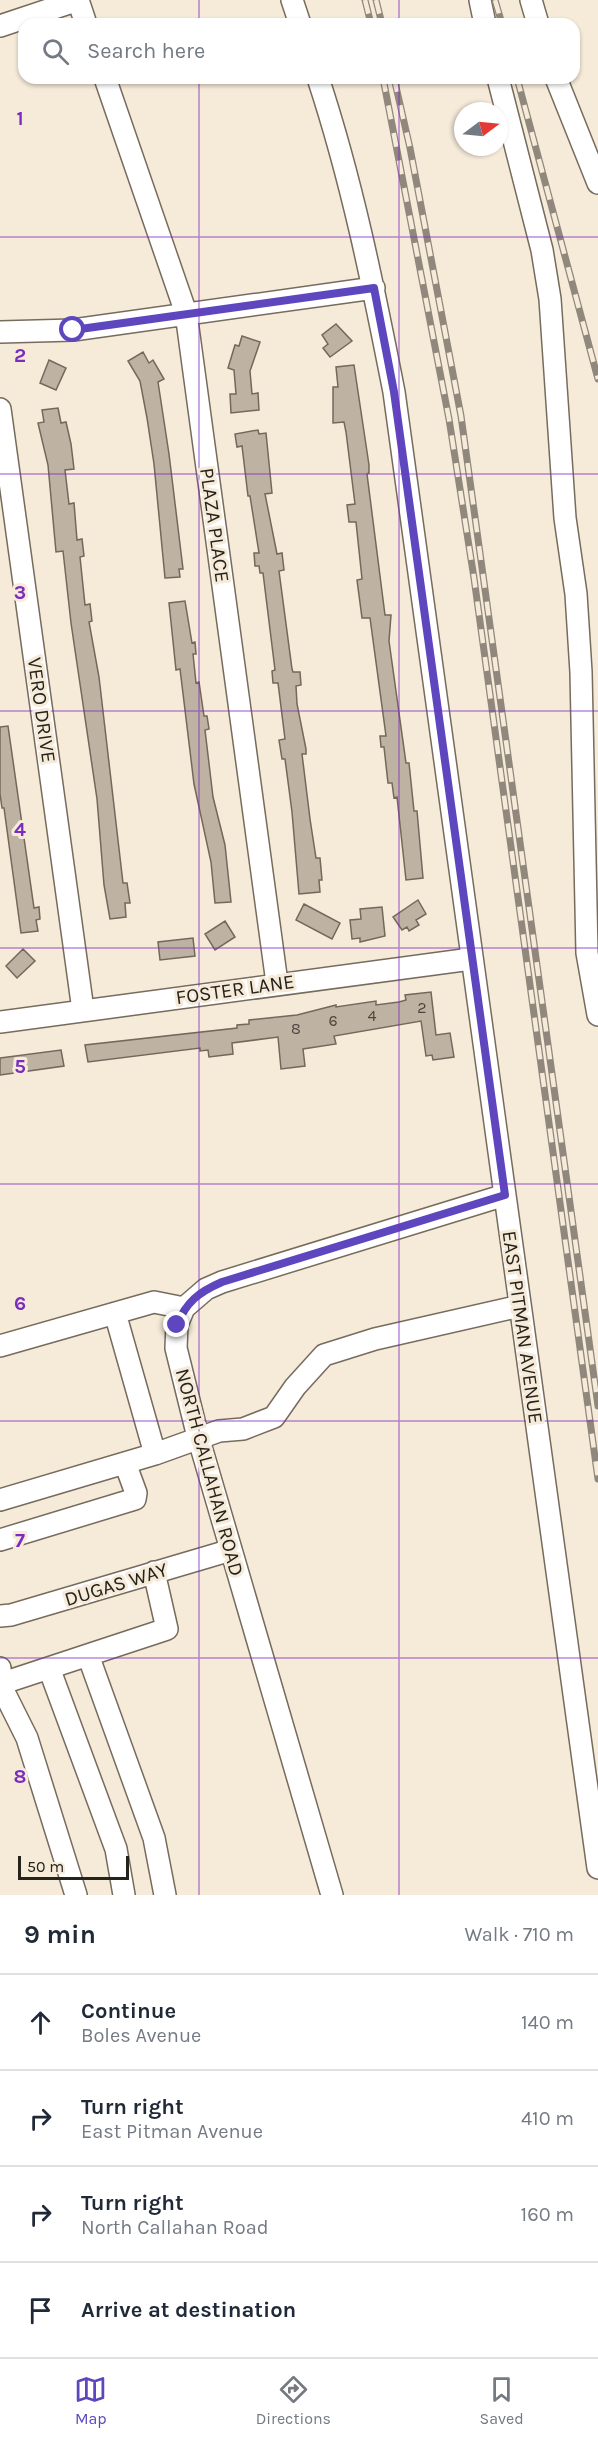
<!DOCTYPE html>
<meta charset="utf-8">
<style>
body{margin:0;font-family:Karla,sans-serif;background:#f2f2f3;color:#1f2937}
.compass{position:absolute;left:454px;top:102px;width:54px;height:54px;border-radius:50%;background:#fff;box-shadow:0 2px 4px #0004;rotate:74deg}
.scale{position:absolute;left:18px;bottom:15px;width:111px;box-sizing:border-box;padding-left:6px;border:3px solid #26221c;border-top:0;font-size:16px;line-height:21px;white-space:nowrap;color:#26221c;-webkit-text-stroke:4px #f6ead9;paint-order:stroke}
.stop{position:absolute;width:18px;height:18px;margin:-14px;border:4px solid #5d46be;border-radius:50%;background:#fff}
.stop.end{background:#5d46be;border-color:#fff;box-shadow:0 2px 6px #0008}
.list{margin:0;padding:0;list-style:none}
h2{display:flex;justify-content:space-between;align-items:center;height:78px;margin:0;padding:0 24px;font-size:26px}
h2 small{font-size:20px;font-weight:400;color:#747a83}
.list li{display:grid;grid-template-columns:39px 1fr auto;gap:18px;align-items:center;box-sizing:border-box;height:96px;padding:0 24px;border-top:2px solid #e0e1e3}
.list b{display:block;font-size:22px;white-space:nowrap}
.list p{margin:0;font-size:20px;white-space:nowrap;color:#747a83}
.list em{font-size:20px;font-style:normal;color:#747a83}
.icon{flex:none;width:33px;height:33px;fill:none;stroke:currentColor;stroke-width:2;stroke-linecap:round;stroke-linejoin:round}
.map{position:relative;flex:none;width:598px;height:1895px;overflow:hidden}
.search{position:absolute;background:#fff;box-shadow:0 2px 4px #0004;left:18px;right:18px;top:18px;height:66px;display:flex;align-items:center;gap:15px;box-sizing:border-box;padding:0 21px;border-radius:18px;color:#747a83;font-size:22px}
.sheet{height:462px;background:#fff}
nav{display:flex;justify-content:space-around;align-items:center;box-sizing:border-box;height:84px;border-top:2px solid #e0e1e3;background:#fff;font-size:16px;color:#747a83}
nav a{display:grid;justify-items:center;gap:3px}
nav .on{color:#5d46be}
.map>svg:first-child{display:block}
</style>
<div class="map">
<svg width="598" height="1895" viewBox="0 0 598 1895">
<rect width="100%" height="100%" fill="#f6ead9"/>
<path fill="#beb3a3" stroke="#73685a" stroke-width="1.5" d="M 336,324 L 352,341 L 330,357 L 323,348 L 328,344 L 322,335 Z
M 242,336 L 260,342 L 250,371 L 252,394 L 258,393 L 259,410 L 231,413 L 230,394 L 236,394 L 234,370 L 228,368 L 235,345 L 239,346 Z
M 143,352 L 149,363 L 153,360 L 164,379 L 158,382 L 169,454 L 183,569 L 179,569 L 180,577 L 165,578 L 154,464 L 147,418 L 140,381 L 128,361 Z
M 49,360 L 66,368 L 56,390 L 40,383 Z
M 354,365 L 369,465 L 369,473 L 367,474 L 385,615 L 391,615 L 389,641 L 406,763 L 409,763 L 414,811 L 417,811 L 423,878 L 406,880 L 397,797 L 394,798 L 392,783 L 388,783 L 384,747 L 381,747 L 380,736 L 386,736 L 370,618 L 362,618 L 357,580 L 362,579 L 356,522 L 349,522 L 347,505 L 355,504 L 346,432 L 344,422 L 333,423 L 333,387 L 338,387 L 336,367 Z
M 58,408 L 61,423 L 66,422 L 71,444 L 74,469 L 65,470 L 69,504 L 74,503 L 77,540 L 82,539 L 84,556 L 80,557 L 85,605 L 90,604 L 92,621 L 89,622 L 99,677 L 123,883 L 127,883 L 130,903 L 125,903 L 126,917 L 110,919 L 104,885 L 97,799 L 71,623 L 63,551 L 56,552 L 48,465 L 38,423 L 44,422 L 42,410 Z
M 258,430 L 259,434 L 266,433 L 272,493 L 265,494 L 277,554 L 282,553 L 284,570 L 279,571 L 292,669 L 293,672 L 300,672 L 301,685 L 296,686 L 297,704 L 306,749 L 306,754 L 302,754 L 310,819 L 316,858 L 320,858 L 322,880 L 319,880 L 320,892 L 299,894 L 292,812 L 285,759 L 282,759 L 279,740 L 285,739 L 278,683 L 273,683 L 272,671 L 275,670 L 263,573 L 260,573 L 259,566 L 255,566 L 254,553 L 259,553 L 250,496 L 248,496 L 242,446 L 237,447 L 235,434 Z
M 185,601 L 192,643 L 195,642 L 196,654 L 193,654 L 196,683 L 199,682 L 204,716 L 207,716 L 209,729 L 205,730 L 213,797 L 225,845 L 231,902 L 215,903 L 211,862 L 194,784 L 180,669 L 176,670 L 169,603 Z
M 8,726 L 34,908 L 39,907 L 40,919 L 36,920 L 38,931 L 21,933 L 4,808 L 2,808 L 0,794 L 0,727 Z
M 418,900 L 426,914 L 416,920 L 419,925 L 409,931 L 407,927 L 402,930 L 393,917 Z
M 304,904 L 340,923 L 332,939 L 296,920 Z
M 382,907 L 385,936 L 360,942 L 360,938 L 352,939 L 350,920 L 361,919 L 360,909 Z
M 225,921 L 235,937 L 215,950 L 205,934 Z
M 193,938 L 195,956 L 160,960 L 158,942 Z
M 23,949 L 35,961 L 17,978 L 6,966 Z
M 431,992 L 436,1035 L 450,1033 L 454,1057 L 433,1060 L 432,1055 L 426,1056 L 421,1021 L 334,1036 L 336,1044 L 303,1049 L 305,1066 L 281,1069 L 278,1037 L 232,1043 L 233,1054 L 209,1057 L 208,1050 L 200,1051 L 200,1048 L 88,1062 L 85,1045 L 237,1028 L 237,1025 L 249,1024 L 249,1020 L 297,1015 L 336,1005 L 336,1007 L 376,1001 L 376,1005 L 399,1002 L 406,1000 L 405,995 Z
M 61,1050 L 64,1066 L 0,1075 L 0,1058 Z"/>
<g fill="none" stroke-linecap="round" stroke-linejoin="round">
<g stroke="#766b5d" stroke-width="24">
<path id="minor" d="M 78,0 L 86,24
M 292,0 L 300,24
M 480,0 L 485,24
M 531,0 L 538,24
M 0,26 L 78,0
M 105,78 L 186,313 L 277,983
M 318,78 C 352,181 373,285 394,392 L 598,1868
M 498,78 L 542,250 L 550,299 L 565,518 L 576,594 L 581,672 L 587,953 L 598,1015
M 556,78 L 598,183
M 0,332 L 73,330 L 374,288
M 0,409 L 83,1010
M 0,1022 L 471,959
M 115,1313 L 155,1454
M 0,1346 L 154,1302 L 184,1308
M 0,1500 L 155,1454 L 219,1431 L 243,1429 L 274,1417 L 295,1387 L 324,1355 L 375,1339 L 520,1306
M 0,1540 L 135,1499 L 136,1493 L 125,1463
M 0,1616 L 11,1615 L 231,1550
M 88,1655 L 154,1838 L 165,1895
M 0,1668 L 0,1684 L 27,1738 L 76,1895
M 49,1668 L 116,1849 L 124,1895
M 0,1684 L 167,1629 L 154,1572
M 332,1895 L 197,1433 L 176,1348 L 177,1325 L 184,1308 L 206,1289 L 222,1282 L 505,1195"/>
</g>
<use href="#minor" stroke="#fff" stroke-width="21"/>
<g stroke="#90887c" stroke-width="7">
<path id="rail" d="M 365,0 L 371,24
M 376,0 L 382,24
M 495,0 L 502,24
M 383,78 L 449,419 L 474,578 L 598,1479
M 394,78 L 410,148 L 461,416 L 598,1406
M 517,78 L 598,379"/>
</g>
<use href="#rail" stroke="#f6ead9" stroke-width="4.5" stroke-dasharray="14" stroke-linecap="butt"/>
</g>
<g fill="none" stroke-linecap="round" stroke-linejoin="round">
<path stroke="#5d46be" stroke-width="8" d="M 73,330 L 374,288 L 394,392 L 505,1195 L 222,1282 C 199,1292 186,1302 177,1325"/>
</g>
<path fill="none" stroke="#7b2cbf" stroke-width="1.5" stroke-opacity="0.55" d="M 199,0 L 199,24M 399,0 L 399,24M 199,78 L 199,1895M 399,78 L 399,1895M 0,237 L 598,237M 0,474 L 598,474M 0,711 L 598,711M 0,948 L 598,948M 0,1184 L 598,1184M 0,1421 L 598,1421M 0,1658 L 598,1658"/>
<g text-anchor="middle" stroke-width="6" stroke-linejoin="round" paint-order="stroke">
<g font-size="16" fill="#4c463e">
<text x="422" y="1013">2</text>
<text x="372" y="1021">4</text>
<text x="333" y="1026">6</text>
<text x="296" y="1034">8</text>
</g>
<g font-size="20" fill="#26221c" stroke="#f6ead9">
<text transform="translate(215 525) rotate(82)" y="7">PLAZA PLACE</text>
<text transform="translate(42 710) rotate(82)" y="7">VERO DRIVE</text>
<text transform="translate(235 989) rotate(-8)" y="7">FOSTER LANE</text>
<text transform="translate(523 1327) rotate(82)" y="7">EAST PITMAN AVENUE</text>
<text transform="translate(210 1472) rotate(75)" y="7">NORTH CALLAHAN ROAD</text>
<text transform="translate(116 1584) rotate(-17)" y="7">DUGAS WAY</text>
</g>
</g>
<g font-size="20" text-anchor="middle" font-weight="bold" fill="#7b2cbf" stroke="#f6ead9" stroke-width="6" stroke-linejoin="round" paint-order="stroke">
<text x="20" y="125">1</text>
<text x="20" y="362">2</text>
<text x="20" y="599">3</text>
<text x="20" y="836">4</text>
<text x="20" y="1073">5</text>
<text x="20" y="1310">6</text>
<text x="20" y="1547">7</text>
<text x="20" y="1783">8</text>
</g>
</svg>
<svg class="compass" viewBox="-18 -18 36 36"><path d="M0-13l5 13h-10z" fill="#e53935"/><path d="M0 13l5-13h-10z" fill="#747a83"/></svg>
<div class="scale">50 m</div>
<div class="stop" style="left:73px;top:330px"></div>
<div class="stop end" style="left:177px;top:1325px"></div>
<div class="search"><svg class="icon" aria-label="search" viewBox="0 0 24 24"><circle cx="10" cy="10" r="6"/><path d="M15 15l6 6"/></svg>Search here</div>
</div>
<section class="sheet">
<h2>9 min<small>Walk · 710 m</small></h2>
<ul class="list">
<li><svg class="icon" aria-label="ahead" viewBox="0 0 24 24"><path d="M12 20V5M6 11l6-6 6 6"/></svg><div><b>Continue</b><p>Boles Avenue</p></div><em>140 m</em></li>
<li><svg class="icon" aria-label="right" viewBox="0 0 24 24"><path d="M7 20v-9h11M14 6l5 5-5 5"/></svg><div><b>Turn right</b><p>East Pitman Avenue</p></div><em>410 m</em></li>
<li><svg class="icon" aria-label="right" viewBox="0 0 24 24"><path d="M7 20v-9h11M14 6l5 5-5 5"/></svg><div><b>Turn right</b><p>North Callahan Road</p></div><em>160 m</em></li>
<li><svg class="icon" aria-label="arrive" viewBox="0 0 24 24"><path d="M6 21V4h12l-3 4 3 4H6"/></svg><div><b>Arrive at destination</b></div></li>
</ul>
</section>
<nav>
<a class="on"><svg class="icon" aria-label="map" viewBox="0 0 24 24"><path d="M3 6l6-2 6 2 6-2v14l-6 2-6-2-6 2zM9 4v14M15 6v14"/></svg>Map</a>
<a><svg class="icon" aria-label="directions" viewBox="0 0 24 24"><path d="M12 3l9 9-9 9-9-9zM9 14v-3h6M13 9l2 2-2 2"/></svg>Directions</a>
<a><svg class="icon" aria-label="saved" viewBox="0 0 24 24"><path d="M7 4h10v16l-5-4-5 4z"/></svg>Saved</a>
</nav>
